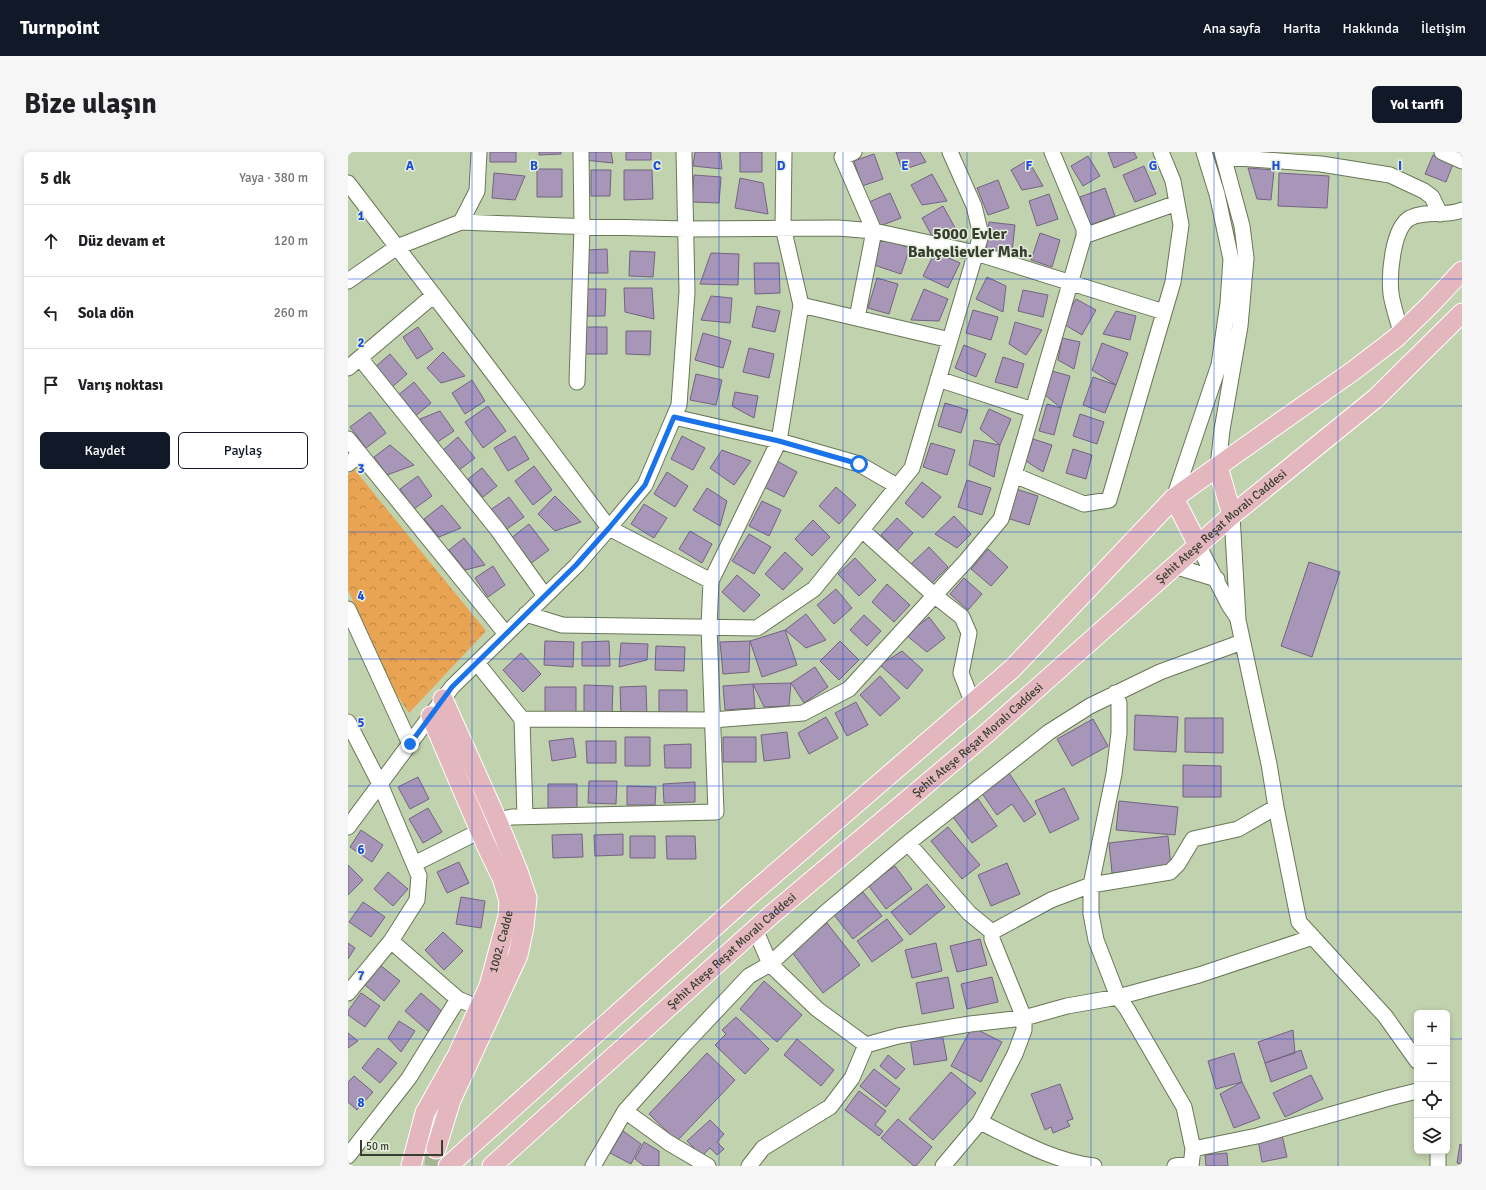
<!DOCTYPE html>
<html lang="tr">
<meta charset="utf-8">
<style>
body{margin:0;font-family:Signika,sans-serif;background:#f6f6f6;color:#202124}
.controls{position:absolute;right:12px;bottom:12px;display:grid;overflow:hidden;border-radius:6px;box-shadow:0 2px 6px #0003}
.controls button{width:36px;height:36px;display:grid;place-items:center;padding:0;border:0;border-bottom:1px solid #e0e0e0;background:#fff;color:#202124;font:20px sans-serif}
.scale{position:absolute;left:12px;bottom:10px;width:83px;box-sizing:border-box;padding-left:4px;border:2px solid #373e2f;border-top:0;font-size:11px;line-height:14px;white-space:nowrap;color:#373e2f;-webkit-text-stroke:3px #e6efdd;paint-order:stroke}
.stop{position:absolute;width:12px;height:12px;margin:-9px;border:3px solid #1a73e8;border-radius:50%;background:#fff}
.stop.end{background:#1a73e8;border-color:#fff;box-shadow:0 1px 4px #0008}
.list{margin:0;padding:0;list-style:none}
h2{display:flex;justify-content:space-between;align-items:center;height:52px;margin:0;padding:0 16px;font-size:17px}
h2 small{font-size:13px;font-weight:400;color:#757577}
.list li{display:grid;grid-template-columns:26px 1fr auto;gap:12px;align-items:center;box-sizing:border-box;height:72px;padding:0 16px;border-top:1px solid #e0e0e0}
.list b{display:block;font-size:15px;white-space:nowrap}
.list em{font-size:13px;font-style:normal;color:#757577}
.actions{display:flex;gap:8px;padding:12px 16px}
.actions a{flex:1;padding:9px 0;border:1px solid #111827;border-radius:6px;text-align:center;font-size:14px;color:#111827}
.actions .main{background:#111827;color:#fff}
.icon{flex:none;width:22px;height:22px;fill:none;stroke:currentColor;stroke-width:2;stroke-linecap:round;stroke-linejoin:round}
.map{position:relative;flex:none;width:1114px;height:1014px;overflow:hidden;border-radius:6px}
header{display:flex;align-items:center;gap:24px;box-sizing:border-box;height:56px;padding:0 20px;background:#111827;color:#fff}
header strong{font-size:19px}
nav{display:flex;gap:22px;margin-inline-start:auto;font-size:14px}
.intro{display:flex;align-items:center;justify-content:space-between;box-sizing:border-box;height:96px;padding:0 24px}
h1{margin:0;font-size:28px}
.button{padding:10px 18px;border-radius:6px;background:#111827;color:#fff;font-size:14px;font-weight:700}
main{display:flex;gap:24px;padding:0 24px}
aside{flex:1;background:#fff;border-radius:6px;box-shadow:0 2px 6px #0003}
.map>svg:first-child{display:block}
</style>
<header>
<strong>Turnpoint</strong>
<nav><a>Ana sayfa</a><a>Harita</a><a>Hakkında</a><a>İletişim</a></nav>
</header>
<div class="intro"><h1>Bize ulaşın</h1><a class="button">Yol tarifi</a></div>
<main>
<aside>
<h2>5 dk<small>Yaya · 380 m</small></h2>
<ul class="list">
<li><svg class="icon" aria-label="ahead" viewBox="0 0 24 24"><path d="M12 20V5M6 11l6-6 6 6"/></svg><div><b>Düz devam et</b></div><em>120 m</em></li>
<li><svg class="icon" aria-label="left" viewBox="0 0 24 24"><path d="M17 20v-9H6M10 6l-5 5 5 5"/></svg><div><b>Sola dön</b></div><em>260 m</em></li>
<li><svg class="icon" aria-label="arrive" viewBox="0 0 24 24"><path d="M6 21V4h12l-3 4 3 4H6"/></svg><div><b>Varış noktası</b></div></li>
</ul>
<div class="actions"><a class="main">Kaydet</a><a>Paylaş</a></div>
</aside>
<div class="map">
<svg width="1114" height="1014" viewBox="0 0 1114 1014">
<defs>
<pattern id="park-crowns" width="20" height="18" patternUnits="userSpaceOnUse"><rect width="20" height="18" fill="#e8a453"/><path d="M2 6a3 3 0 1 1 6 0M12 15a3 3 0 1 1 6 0" fill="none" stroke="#bd8745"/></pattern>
</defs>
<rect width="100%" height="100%" fill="#c1d2ae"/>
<path fill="url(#park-crowns)" d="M 6,317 L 138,479 L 61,561 L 48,542 L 0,438 L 0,323 Z"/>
<path fill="#a796b7" stroke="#736382" d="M 142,0 L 168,0 L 168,10 L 142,10 Z
M 191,0 L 213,0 L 213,2 L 191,3 Z
M 237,0 L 263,0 L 265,11 L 236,8 Z
M 278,0 L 303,0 L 303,8 L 278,8 Z
M 347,0 L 372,0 L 374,17 L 345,14 Z
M 392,0 L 414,0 L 414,20 L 392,20 Z
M 548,0 L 572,0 L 578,10 L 554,18 Z
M 760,0 L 786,0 L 789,6 L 766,16 Z
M 526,2 L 535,27 L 514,34 L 506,9 Z
M 1085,3 L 1105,12 L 1098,30 L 1077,22 Z
M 740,4 L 752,24 L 735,34 L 723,14 Z
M 680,8 L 695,34 L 674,38 L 663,18 Z
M 796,14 L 808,42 L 787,50 L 775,23 Z
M 900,16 L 926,18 L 923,48 L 909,47 Z
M 189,17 L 214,17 L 214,45 L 189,45 Z
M 243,18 L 263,18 L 262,44 L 243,44 Z
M 276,18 L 304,18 L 305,47 L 276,48 Z
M 146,21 L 177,24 L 167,48 L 144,46 Z
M 931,21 L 981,24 L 979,56 L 930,54 Z
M 584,22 L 599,49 L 574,53 L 563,33 Z
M 346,23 L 373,25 L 371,51 L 344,50 Z
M 392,26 L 415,31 L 420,62 L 387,56 Z
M 650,28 L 661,56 L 640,63 L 629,36 Z
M 757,36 L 767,64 L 742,73 L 732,45 Z
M 542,41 L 553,66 L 532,74 L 521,50 Z
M 701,42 L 710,67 L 689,74 L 681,49 Z
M 595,54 L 611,83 L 584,84 L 574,66 Z
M 641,70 L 667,73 L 664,100 L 638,97 Z
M 692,81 L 712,88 L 704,115 L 683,108 Z
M 532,86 L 562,96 L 553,122 L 523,112 Z
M 259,97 L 260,121 L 239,121 L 239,98 Z
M 282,99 L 307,100 L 305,125 L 281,124 Z
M 587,100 L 612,111 L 600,136 L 575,124 Z
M 363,101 L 391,102 L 390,133 L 352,132 Z
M 406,111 L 431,111 L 432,141 L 407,142 Z
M 639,125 L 658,134 L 655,160 L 628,147 Z
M 529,126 L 550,132 L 541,162 L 520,156 Z
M 276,136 L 304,136 L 306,167 L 277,160 Z
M 239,137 L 258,137 L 257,164 L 239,164 Z
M 576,137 L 600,147 L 591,169 L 563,168 Z
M 675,138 L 700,143 L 695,165 L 670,159 Z
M 363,144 L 384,146 L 382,171 L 353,168 Z
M 728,147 L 748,158 L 734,183 L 714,171 Z
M 409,154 L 432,159 L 427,180 L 404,175 Z
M 625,158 L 650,165 L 643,188 L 618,181 Z
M 768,159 L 788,164 L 782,188 L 755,182 Z
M 667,170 L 694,178 L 678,203 L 661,192 Z
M 70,175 L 85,197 L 69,207 L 55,185 Z
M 237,175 L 259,175 L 259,202 L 237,202 Z
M 278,179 L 303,179 L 302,203 L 278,202 Z
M 355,181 L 383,189 L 375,216 L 347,208 Z
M 714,186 L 732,190 L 726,217 L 710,208 Z
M 754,191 L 780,201 L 768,233 L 744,218 Z
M 616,193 L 638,202 L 628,225 L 607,216 Z
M 401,196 L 426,202 L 421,226 L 395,220 Z
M 95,200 L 117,224 L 93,231 L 79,216 Z
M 42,202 L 59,222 L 43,236 L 26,216 Z
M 655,205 L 676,212 L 669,236 L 647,230 Z
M 704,219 L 722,224 L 713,256 L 697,243 Z
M 348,222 L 374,228 L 368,253 L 342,248 Z
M 745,225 L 768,233 L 757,261 L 735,253 Z
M 124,228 L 137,249 L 117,262 L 104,241 Z
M 66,230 L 83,251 L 65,266 L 48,245 Z
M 387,240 L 410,244 L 406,266 L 384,254 Z
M 597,251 L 620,258 L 613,281 L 590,274 Z
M 699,252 L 713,256 L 706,283 L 691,279 Z
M 140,254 L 158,279 L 135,296 L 117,270 Z
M 641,257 L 663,267 L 652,293 L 632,277 Z
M 92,259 L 106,279 L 88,291 L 72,267 Z
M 22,260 L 38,281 L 18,296 L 2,275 Z
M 732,262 L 756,270 L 749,292 L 725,284 Z
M 167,284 L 181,307 L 160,319 L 146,296 Z
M 334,284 L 357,296 L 345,318 L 323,307 Z
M 110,285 L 127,306 L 111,318 L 95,298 Z
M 685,287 L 704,293 L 695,320 L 678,309 Z
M 626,288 L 652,293 L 646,325 L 621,313 Z
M 583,291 L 607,298 L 599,323 L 575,315 Z
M 42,293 L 66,313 L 39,323 L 26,305 Z
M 725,297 L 744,303 L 738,327 L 718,321 Z
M 374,298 L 403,309 L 386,333 L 362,316 Z
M 429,309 L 449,320 L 436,345 L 416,335 Z
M 186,314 L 204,338 L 185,353 L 167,329 Z
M 134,316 L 149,334 L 135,345 L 120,327 Z
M 319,320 L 340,334 L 327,355 L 306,342 Z
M 70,324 L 84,344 L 66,357 L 52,337 Z
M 619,328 L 643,336 L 634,363 L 610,355 Z
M 574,330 L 593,345 L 575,366 L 557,351 Z
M 488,335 L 508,353 L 491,372 L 471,354 Z
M 359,336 L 379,349 L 372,374 L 345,358 Z
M 668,337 L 690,344 L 681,373 L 659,366 Z
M 207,344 L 233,370 L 207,379 L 190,362 Z
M 161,345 L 176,365 L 156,379 L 141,359 Z
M 414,349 L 433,358 L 421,384 L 401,374 Z
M 296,352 L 319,366 L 306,386 L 283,372 Z
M 94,353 L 113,376 L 91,385 L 76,367 Z
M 606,364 L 623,382 L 609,396 L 587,382 Z
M 549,366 L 565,381 L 549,399 L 533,383 Z
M 465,368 L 482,385 L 464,404 L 447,387 Z
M 181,372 L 201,398 L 182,412 L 162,387 Z
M 342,379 L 364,392 L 354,411 L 331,397 Z
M 401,382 L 423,395 L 406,422 L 384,409 Z
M 116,386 L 137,413 L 117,418 L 101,398 Z
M 581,395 L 600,415 L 583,432 L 563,412 Z
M 640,397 L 660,415 L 643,434 L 623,417 Z
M 437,400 L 455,417 L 435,438 L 417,422 Z
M 507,406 L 528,428 L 511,444 L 490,422 Z
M 961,410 L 992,420 L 964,505 L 933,494 Z
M 145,414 L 157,433 L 140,445 L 127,426 Z
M 389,423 L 412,443 L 396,460 L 374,440 Z
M 616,426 L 634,442 L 620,458 L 602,442 Z
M 539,432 L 562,453 L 546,470 L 524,450 Z
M 488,437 L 504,456 L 486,472 L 469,453 Z
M 458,462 L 478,488 L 458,496 L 437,478 Z
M 516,463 L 533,479 L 519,494 L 502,478 Z
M 581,465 L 597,486 L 579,500 L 558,483 Z
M 437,478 L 449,513 L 414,525 L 402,489 Z
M 197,489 L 226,490 L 225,515 L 196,513 Z
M 261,489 L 262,514 L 234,514 L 234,490 Z
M 402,489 L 401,520 L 375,522 L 372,490 Z
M 492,489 L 511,508 L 491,528 L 472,509 Z
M 273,491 L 300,492 L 299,508 L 271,515 Z
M 308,494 L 337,495 L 336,519 L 307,518 Z
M 554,499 L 575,518 L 559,537 L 532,513 Z
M 173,501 L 193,522 L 175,540 L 155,518 Z
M 467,515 L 480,535 L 456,551 L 443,531 Z
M 532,524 L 552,546 L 532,564 L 512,543 Z
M 443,531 L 441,554 L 416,555 L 405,532 Z
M 405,532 L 407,556 L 377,558 L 375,534 Z
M 236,533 L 265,534 L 264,563 L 236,563 Z
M 298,534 L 299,564 L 273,565 L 272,535 Z
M 197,535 L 228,535 L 228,562 L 197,562 Z
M 311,538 L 339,538 L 339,561 L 311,561 Z
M 508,550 L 520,573 L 499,584 L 487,561 Z
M 787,563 L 830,565 L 828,600 L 786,598 Z
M 478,565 L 490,586 L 461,602 L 450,581 Z
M 837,566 L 875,566 L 875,601 L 837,600 Z
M 745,567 L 760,594 L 724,614 L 709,587 Z
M 439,580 L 442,606 L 416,609 L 413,583 Z
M 277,585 L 302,585 L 302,614 L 277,614 Z
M 375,585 L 408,585 L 408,610 L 375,610 Z
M 225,586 L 228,605 L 204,609 L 201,589 Z
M 238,589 L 268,589 L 268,611 L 239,611 Z
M 343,592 L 343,616 L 317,616 L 316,593 Z
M 835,613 L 873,614 L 873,645 L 835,645 Z
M 661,621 L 688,662 L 676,670 L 664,652 L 649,663 L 633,640 Z
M 70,625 L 81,647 L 62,657 L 50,635 Z
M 241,629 L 269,629 L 268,652 L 240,651 Z
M 347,630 L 347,650 L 316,651 L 315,632 Z
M 200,632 L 229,632 L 229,656 L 200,656 Z
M 279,634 L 308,635 L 307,653 L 279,653 Z
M 716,636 L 731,667 L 702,681 L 687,649 Z
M 630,647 L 649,674 L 624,691 L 605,665 Z
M 771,649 L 830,655 L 827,683 L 768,678 Z
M 80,656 L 94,680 L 75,691 L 61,667 Z
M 600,675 L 632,713 L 614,727 L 583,689 Z
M 13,678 L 35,693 L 24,710 L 2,695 Z
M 234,682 L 235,705 L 205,706 L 204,683 Z
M 275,682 L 275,703 L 247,704 L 246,683 Z
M 282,684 L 307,684 L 307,706 L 282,706 Z
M 318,684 L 347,684 L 348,707 L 319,707 Z
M 820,684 L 823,714 L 764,721 L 761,691 Z
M 111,710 L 121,731 L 99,741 L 89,720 Z
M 659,711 L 672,742 L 643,754 L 630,723 Z
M 0,713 L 15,728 L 0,743 Z
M 547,714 L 564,737 L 538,757 L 520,733 Z
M 40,720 L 60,737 L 45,754 L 26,737 Z
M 579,732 L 597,755 L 562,783 L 543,760 Z
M 515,740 L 534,764 L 505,787 L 486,763 Z
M 113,745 L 137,749 L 133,776 L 108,772 Z
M 15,750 L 37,765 L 23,785 L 1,770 Z
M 539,767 L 555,788 L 524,810 L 509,789 Z
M 479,771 L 512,813 L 475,841 L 443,799 Z
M 95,780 L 115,799 L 96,818 L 77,798 Z
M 632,787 L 639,813 L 609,820 L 602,794 Z
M 0,791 L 7,796 L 0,807 Z
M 588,791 L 594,819 L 564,826 L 557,798 Z
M 32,813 L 52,829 L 36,849 L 17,833 Z
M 600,825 L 606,856 L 574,862 L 568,831 Z
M 644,825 L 650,850 L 619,857 L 613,832 Z
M 416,829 L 454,863 L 429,890 L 392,857 Z
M 13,841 L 32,854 L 17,875 L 0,863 L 0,859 Z
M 73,841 L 96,861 L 80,879 L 57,859 Z
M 388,865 L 421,897 L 397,922 L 367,893 L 378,882 L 374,878 Z
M 51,869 L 67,879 L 53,900 L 40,886 Z
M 624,875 L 654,890 L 633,930 L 603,914 Z
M 945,878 L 947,901 L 917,911 L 910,890 Z
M 0,881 L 10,889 L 0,896 Z
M 594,881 L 599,908 L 566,913 L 562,886 Z
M 449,887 L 486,918 L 473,934 L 436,903 Z
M 30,896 L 49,911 L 32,931 L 14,916 Z
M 953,898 L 959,916 L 923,930 L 917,911 Z
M 359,901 L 387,928 L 329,989 L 301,962 Z
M 886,901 L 894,930 L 868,937 L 860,909 Z
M 540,903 L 557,917 L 548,927 L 532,914 Z
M 526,917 L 552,937 L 538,955 L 512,934 Z
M 603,920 L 628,941 L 585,988 L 561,967 Z
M 963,923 L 975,947 L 937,965 L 925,941 Z
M 6,924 L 25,940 L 9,958 L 0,950 L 0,930 Z
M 894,930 L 912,966 L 886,976 L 872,942 Z
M 712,932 L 725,967 L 719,969 L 722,974 L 705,981 L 703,975 L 697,978 L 683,942 Z
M 511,939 L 538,959 L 527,973 L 535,979 L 531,984 L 497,958 Z
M 550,967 L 584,995 L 568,1014 L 566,1014 L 533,986 Z
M 362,968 L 376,982 L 369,990 L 376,997 L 369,1003 L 362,996 L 354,1004 L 339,989 Z
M 275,979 L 293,992 L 283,1012 L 262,1001 Z
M 934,983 L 939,1005 L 914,1010 L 910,988 Z
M 296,990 L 311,999 L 311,1014 L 296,1014 L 287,1007 Z
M 1112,992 L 1114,993 L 1114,1012 L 1109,1011 Z
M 879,1001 L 880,1014 L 858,1014 L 857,1003 Z"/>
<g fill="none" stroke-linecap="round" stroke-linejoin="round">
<path stroke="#a5b495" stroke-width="19" stroke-dasharray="19 10" stroke-linecap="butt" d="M 86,1014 L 88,997"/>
<g stroke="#687756" stroke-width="17">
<path id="minor" d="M 506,0 L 494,5 L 526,79 L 509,166
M 1094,0 L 1114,9
M 876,5 L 973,12 L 1042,23 L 1076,39 L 1084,45 L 1092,62
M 0,31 L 123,192 L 261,376 L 363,429
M 113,70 L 129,39 L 131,0
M 736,84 L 829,51
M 0,129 L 49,95 L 113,70 L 216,74 L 338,77 L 490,76 L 526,79 L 628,101 L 816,160
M 453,153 L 602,188
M 1053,181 C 1050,168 1045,155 1043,142 C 1041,124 1044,76 1062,66 C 1078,58 1098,65 1114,58
M 12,206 L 149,377 L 197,444
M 0,216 L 86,143
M 590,227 L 685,258
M 229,230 L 234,75 L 233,0
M 326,265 L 431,289 L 511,312 L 549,334
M 0,287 L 158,482
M 0,312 L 12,302
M 870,315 L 874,278 L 892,174 L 898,106 L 894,74 L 874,0
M 666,323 L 736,352 L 761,348 L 825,130 L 833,73 L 825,29 L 813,0
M 826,346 L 871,213 L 880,151 L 883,107 L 869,42 L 856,0
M 884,363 L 890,468 L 921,612 L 928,655 L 951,770 L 1037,864 L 1069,909
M 514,378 L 586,443 L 614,465 L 621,481 L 613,521 L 625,552
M 850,393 L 881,453 L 889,465
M 826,414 L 869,427
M 0,457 L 62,592
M 178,462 L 214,473 L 409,476 L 466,437 L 564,316 L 633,83 L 626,54 L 602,0
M 129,511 L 174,567 L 364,568 L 455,561 L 501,537 L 618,409 L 653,367 L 736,84 L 736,77 L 704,0
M 767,541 L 771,551 L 771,581 L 766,622 L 743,733 L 743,762 L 748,788 L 770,845 L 779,857 L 836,955 L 845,997 L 843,1014
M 174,567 L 177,664
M 0,570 L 32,632 L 71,724 L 69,748 L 43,789 L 0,841
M 149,668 L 164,665 L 368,660 L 361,475 L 363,429 L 431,289 L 453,153 L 435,75 L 436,0
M 0,675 L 104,535 L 229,413 L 261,376 L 297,333 L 331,253 L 339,140 L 336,0
M 560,691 L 621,761 L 644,780 L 644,787 L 676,866 L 676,878 L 667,902 L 632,970 L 595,1014
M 66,712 L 132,679
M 407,777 L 422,812 L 469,857 L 518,893
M 644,780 L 703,748 L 743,733 L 822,720 L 830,712 L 845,687 L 890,677 L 928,655
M 43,789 L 110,847 L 131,856
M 518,893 L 550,884 L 622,872 L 676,866 L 719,854 L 770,845 L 851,823 L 965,785
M 277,959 L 321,991 L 360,1014
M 632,970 C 669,988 705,1009 746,1014
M 845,997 L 909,984 L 1041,946 L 1069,939
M 1090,999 L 1090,1014
M 0,1004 L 61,926 L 110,847
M 245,1014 L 277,959 L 337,892 L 401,824 L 422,812 L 477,761 L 560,691 L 701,580 L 742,554 L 812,520 L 894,490
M 401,1014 L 415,996 L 482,955 L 504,926 L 518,893
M 827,1014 L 842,1012"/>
</g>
<g stroke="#fff" stroke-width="21">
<g id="major">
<path d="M 870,315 L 884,363"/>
<path d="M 826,346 L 850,393"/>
<path d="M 88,997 L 103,948 L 170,803 L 176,775 L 179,746 L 170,719 L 149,668 L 95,547"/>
<path id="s1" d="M 63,1014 L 77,961 L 109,904 L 141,834 L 160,764 L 161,749 L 154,726 L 138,693 L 83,564"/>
<path d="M 100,1014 L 402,743 L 664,517 L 826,346 L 890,300 L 1005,219 L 1048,186 L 1083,152 L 1114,119"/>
<path id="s2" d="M 144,1014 L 422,764 L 639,581 L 884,363 L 1028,246 L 1114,161"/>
</g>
</g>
<use href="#minor" stroke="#fff" stroke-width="15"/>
<use href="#major" stroke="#e4b6be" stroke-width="19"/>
</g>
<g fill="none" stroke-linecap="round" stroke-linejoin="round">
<path stroke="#1a73e8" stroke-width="5" d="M 62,592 L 104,535 L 228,413 L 261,376 L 297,333 L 326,265 L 431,289 L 511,312"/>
</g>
<path fill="none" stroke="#1d4ed8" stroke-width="1" stroke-opacity="0.55" d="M 124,0 L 124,1014M 248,0 L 248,1014M 371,0 L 371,1014M 495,0 L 495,1014M 619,0 L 619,1014M 743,0 L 743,1014M 866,0 L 866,1014M 990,0 L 990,1014M 0,127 L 1114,127M 0,254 L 1114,254M 0,380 L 1114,380M 0,507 L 1114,507M 0,634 L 1114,634M 0,760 L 1114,760M 0,887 L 1069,887M 1099,887 L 1114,887"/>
<g text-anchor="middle" stroke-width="3" stroke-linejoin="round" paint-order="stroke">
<g font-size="12" fill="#373e2f" stroke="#e6efdd">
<text dy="4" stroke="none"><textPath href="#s2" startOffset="970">Şehit Ateşe Reşat Moralı Caddesi</textPath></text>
<text dy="4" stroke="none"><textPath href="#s2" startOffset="646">Şehit Ateşe Reşat Moralı Caddesi</textPath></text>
<text dy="4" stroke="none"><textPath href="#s1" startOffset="243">1002. Cadde</textPath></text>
<text dy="4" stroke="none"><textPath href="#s2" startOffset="322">Şehit Ateşe Reşat Moralı Caddesi</textPath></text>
</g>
<g font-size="16" font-weight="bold" fill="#373e2f" stroke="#e6efdd">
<text x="622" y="87">5000 Evler<tspan x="622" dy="18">Bahçelievler Mah.</tspan></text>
</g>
</g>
<g font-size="13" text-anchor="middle" font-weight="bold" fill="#1d4ed8" stroke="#e6efdd" stroke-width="3" stroke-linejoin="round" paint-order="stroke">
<text x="62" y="18">A</text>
<text x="186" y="18">B</text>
<text x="309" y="18">C</text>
<text x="433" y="18">D</text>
<text x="557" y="18">E</text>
<text x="681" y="18">F</text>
<text x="805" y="18">G</text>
<text x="928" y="18">H</text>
<text x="1052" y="18">I</text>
<text x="13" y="68">1</text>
<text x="13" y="195">2</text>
<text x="13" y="321">3</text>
<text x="13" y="448">4</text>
<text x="13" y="575">5</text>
<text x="13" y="702">6</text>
<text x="13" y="828">7</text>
<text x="13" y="955">8</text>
</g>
</svg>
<div class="controls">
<button>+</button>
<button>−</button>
<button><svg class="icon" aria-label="locate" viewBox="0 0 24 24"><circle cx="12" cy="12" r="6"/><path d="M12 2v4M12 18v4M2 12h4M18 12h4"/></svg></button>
<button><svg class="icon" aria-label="layers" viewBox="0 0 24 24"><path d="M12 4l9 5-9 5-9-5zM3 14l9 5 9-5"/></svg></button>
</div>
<div class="scale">50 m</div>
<div class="stop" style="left:511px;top:312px"></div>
<div class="stop end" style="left:62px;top:592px"></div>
</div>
</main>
